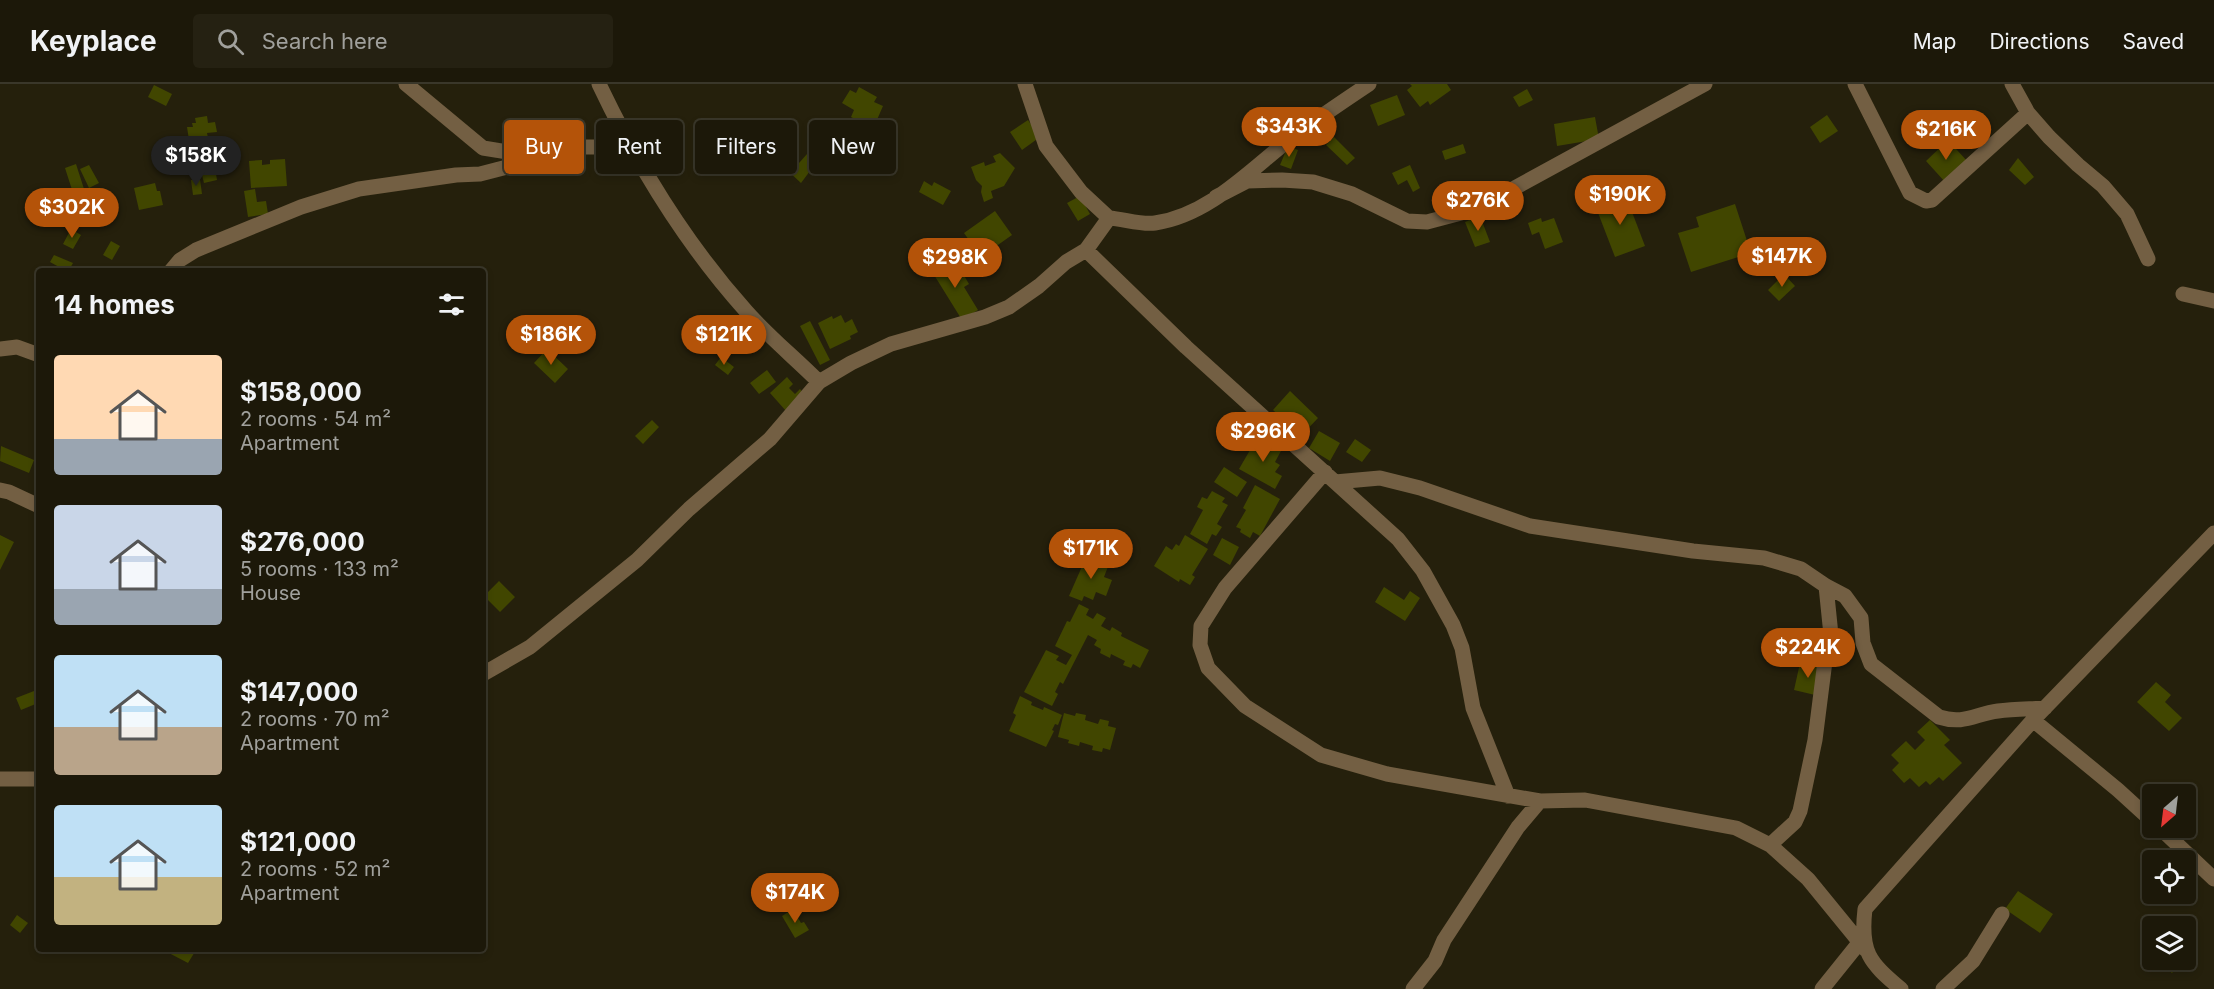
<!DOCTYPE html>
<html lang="en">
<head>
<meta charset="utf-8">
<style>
  body { margin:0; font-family:Inter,sans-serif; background:#252112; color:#f1f3f6; height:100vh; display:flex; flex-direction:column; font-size:22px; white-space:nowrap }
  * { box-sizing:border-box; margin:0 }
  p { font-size:20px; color:#a0a09c }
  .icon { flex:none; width:33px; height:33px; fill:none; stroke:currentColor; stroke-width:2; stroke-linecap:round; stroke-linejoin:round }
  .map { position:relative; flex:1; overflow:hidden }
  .drawer { position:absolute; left:36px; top:184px; width:450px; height:684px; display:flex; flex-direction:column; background:#1c1809; border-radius:6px; box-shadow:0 3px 9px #0003,0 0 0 2px #3a372a }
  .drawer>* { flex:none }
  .top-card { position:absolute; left:504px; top:36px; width:570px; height:54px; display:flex; gap:12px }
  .needle { width:39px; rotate:208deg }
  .tools { position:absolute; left:2142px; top:700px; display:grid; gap:12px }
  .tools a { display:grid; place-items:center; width:54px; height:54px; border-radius:6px; background:#1c1809; box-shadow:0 3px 9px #0003,0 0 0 2px #3a372a; font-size:30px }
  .price { position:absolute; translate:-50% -51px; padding:0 14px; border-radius:21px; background:#b45309; color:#fff; font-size:20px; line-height:39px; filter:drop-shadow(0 2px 3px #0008) }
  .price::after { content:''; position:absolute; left:50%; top:36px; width:18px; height:14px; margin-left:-9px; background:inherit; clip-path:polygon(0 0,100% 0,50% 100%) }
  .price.selected { background:#222; color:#fff }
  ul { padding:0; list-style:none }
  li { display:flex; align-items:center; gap:18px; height:150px; padding:0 18px }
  li span { display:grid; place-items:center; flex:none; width:168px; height:120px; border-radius:6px; color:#555 }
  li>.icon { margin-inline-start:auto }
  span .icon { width:72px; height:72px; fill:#fffc; stroke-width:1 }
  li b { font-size:26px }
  h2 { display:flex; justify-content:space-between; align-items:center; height:72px; padding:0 18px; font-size:26px }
  .tag { padding:0 21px; border-radius:6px; background:#1c1809; box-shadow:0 3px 9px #0003,0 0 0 2px #3a372a; font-size:21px; line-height:54px }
  .tag.selected { background:#b45309; color:#fff }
  header { display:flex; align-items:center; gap:36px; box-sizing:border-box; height:84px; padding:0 30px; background:#1c1809; border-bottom:2px solid #3a372a }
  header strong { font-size:28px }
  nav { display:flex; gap:33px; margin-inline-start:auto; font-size:21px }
  .search { width:420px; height:54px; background:#252112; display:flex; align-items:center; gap:15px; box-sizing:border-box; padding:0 21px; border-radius:6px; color:#a0a09c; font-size:22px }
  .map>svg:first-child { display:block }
</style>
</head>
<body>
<header>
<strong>Keyplace</strong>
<div class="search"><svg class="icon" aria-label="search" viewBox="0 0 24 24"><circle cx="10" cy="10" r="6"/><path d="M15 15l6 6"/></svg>Search here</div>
<nav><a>Map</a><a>Directions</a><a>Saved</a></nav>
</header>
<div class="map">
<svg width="2214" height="905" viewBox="0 0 2214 905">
  <rect width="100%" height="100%" fill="#25200c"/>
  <!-- building -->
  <path fill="#414600" d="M 1410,0 L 1447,0 L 1451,6 L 1430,21 L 1428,17 L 1420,23 L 1407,6 L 1412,2 Z
    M 154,1 L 172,10 L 166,22 L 148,13 Z
    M 859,3 L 877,13 L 874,18 L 883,22 L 873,45 L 851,33 L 854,26 L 842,19 L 850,6 L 856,9 Z
    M 1527,5 L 1533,16 L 1519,23 L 1513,13 Z
    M 1397,11 L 1405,31 L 1378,42 L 1370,21 Z
    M 1827,31 L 1838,47 L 1820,59 L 1810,43 Z
    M 207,32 L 208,39 L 215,38 L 217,48 L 207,49 L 208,54 L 189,56 L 187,43 L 193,43 L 192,39 L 196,39 L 195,34 Z
    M 1595,33 L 1599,55 L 1557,62 L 1554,40 Z
    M 1028,36 L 1040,53 L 1022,66 L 1010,48 Z
    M 1334,53 L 1355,74 L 1347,81 L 1326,61 Z
    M 1948,56 L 1967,77 L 1945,98 L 1926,77 Z
    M 1463,60 L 1466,69 L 1445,76 L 1442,67 Z
    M 1288,62 L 1298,66 L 1291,85 L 1280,81 Z
    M 1000,69 L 1015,84 L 1004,102 L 991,107 L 993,114 L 984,118 L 981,108 L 982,102 L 976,96 L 971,83 L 984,78 L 985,82 L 996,78 L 993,72 Z
    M 807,70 L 816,79 L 801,99 L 787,86 L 796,76 L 799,79 Z
    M 2018,74 L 2034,93 L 2025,101 L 2009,86 Z
    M 285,75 L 287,102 L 251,104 L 249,77 L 262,76 L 262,81 L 270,80 L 270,76 Z
    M 76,80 L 85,108 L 74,112 L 65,84 Z
    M 89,81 L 99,99 L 89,104 L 80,85 Z
    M 1410,81 L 1420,104 L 1413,108 L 1407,96 L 1398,101 L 1392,89 Z
    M 215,84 L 217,96 L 204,99 L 201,87 Z
    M 200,95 L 202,110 L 193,111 L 191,96 Z
    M 924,97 L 932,102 L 934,98 L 951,107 L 943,121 L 919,108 Z
    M 155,99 L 157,107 L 160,107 L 163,121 L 139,126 L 134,104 Z
    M 255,105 L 257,118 L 266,117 L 268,130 L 248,133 L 244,107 Z
    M 1621,111 L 1625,122 L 1629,120 L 1645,162 L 1615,173 L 1595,121 Z
    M 1080,112 L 1090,130 L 1078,137 L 1067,119 Z
    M 1735,120 L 1751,169 L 1691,188 L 1678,149 L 1699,143 L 1696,133 Z
    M 89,125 L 97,131 L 90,143 L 81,137 Z
    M 995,127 L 1012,151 L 981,173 L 964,149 Z
    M 1480,132 L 1490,158 L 1475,163 L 1465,138 Z
    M 1541,134 L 1542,138 L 1554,134 L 1563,158 L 1545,165 L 1539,148 L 1532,151 L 1528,139 Z
    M 71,145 L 81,151 L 73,165 L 63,160 Z
    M 111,157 L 120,162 L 112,176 L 103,171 Z
    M 54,171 L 73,179 L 68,188 L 50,178 Z
    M 948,176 L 955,186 L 959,183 L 969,200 L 964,203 L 978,226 L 962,236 L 931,186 Z
    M 1784,190 L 1795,202 L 1779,217 L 1768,206 Z
    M 841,231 L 845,239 L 852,235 L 858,248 L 850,252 L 851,255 L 830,265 L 818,239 L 832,232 L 833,235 Z
    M 810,237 L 830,276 L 820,281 L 800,242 Z
    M 547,265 L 568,285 L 555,299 L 534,279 Z
    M 721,273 L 734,283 L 728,291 L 715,281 Z
    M 767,286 L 776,298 L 759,310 L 750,299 Z
    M 787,293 L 793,300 L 789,304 L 795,310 L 800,305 L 805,311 L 786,327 L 770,309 Z
    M 1290,307 L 1318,334 L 1301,352 L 1273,326 Z
    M 652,336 L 659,343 L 643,360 L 635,352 Z
    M 1319,347 L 1340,359 L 1330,377 L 1309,364 Z
    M 1257,354 L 1281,367 L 1275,378 L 1280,381 L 1275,388 L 1282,392 L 1275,405 L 1239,385 Z
    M 1355,355 L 1371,366 L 1362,378 L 1346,368 Z
    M 1,362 L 34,376 L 29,389 L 0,377 Z
    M 1224,383 L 1247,398 L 1237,413 L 1214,398 Z
    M 1255,401 L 1280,415 L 1260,452 L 1253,448 L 1250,454 L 1240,448 L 1241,445 L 1236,443 L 1246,426 L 1243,424 Z
    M 1212,407 L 1225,414 L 1222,418 L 1228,421 L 1217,440 L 1222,443 L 1216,452 L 1212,450 L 1207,460 L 1190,450 L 1203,426 L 1197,423 L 1202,413 L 1207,415 Z
    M 0,451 L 14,458 L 0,486 Z
    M 1185,451 L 1208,465 L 1192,491 L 1195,493 L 1190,501 L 1180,495 L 1179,498 L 1154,482 L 1166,462 L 1172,466 L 1176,460 L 1179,462 Z
    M 1222,454 L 1239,463 L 1230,481 L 1213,471 Z
    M 1087,471 L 1109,480 L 1104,493 L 1112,496 L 1106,512 L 1096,508 L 1093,516 L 1084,512 L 1082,517 L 1069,512 Z
    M 499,497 L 515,513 L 500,528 L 484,512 Z
    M 1384,503 L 1404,516 L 1410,507 L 1420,514 L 1405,537 L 1375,518 Z
    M 1079,520 L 1089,525 L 1086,531 L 1093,535 L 1097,529 L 1106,534 L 1101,542 L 1110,547 L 1112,543 L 1122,549 L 1121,552 L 1149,566 L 1140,584 L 1133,580 L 1131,584 L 1123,581 L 1125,577 L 1111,570 L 1110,574 L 1100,569 L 1101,565 L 1094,561 L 1097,556 L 1088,551 L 1063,600 L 1060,598 L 1055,608 L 1058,610 L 1052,622 L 1024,608 L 1046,566 L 1059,572 L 1056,576 L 1066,581 L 1072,571 L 1055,562 L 1067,537 L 1070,538 Z
    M 1800,579 L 1821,583 L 1815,611 L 1794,606 Z
    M 2156,598 L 2171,611 L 2165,618 L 2182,634 L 2169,647 L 2137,618 Z
    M 34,607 L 38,619 L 21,626 L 16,614 Z
    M 1020,612 L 1032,618 L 1031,621 L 1043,626 L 1044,623 L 1062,631 L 1058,641 L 1055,640 L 1052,646 L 1054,647 L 1046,663 L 1009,647 L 1016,631 L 1013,629 Z
    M 1064,629 L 1075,632 L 1076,629 L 1086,631 L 1085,636 L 1098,640 L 1100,635 L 1109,637 L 1108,642 L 1116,644 L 1110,666 L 1103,664 L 1102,668 L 1092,666 L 1093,662 L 1080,658 L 1079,662 L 1068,659 L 1069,656 L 1058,653 Z
    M 1930,636 L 1950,656 L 1944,661 L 1962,679 L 1943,697 L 1939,693 L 1930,701 L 1926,697 L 1919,703 L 1910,694 L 1904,699 L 1892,686 L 1899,679 L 1891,671 L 1906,657 L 1915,666 L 1925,656 L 1917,648 Z
    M 2018,807 L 2053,830 L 2040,849 L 2005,825 Z
    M 793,825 L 801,839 L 804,838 L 809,846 L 795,854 L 782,832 Z
    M 17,831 L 28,839 L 20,849 L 10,841 Z
    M 2186,856 L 2190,860 L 2186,865 L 2196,874 L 2185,887 L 2179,881 L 2172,889 L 2157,876 L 2186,876 Z
    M 169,866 L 196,866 L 188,879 L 167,868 Z"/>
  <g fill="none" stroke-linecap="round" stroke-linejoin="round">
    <!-- minor -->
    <path stroke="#735f43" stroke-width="15" d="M 406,0 L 483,64 L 538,73
      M 599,0 C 638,82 686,160 746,227 C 768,252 795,274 819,298
      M 1025,0 L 1046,62 L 1081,108 L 1109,134
      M 1855,0 L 1910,109 L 1926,117 L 1932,116 L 2028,29
      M 2012,0 L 2028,29 L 2049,53 L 2078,81 L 2103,102 L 2127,130 L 2148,175
      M 1216,113 L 1247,97 L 1282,96 L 1313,98 L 1352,110 L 1407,137 L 1427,138 L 1461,129 L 1509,107 L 1705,0
      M 1086,166 L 1109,134 C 1124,135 1141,141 1155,139 C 1209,131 1249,87 1290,55 C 1315,36 1342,18 1369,0
      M 170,188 L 180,176 L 196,166 L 301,123 L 359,105 L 456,91 L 480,90 L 585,63 L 605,63 L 633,68
      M 2183,210 L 2214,217
      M 0,265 L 17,263 L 39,271
      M 1325,388 L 1225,504 L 1201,542 L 1200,561 L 1208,584 L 1245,622 L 1321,671 L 1387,690 L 1540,717 L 1585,716 L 1736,744 L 1770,761 L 1808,795 L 1866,866
      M 1335,398 L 1380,394 L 1420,404 L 1530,442 L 1693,467 L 1764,474 L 1801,485 L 1826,502 L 1845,512 L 1861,534 L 1863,559 L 1871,580 L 1939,633 C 1964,641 1975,630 1998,627 C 2013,625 2029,625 2045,624
      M 0,406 L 9,408 L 39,422
      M 483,590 L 530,563 L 637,476 L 689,425 L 770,355 L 819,298 L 851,279 L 891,260 L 985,233 L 1009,223 L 1039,202 L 1066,178 L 1086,166 L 1186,263 L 1398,455 L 1423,487 L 1453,541 L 1462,564 L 1473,624 L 1508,712
      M 2033,636 L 2118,706 L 2152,737
      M 0,695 L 39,695
      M 2160,744 L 2214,795
      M 1770,761 L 1795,738 L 1800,727 L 1815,656 L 1825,577 L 1831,551 L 1826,502
      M 1413,905 L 1435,877 L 1444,856 L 1518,743 L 1540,717
      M 1822,905 L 1859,859
      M 1901,905 C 1869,878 1860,868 1865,825 L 2033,636 L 2214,449
      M 1943,905 L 1973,877 L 2002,830"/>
  </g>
</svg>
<div class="tools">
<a><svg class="needle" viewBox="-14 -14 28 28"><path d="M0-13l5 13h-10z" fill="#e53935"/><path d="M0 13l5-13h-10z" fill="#a0a09c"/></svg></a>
<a><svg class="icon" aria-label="locate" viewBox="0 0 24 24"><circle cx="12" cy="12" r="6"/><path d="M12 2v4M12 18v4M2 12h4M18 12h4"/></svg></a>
<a><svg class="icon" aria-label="layers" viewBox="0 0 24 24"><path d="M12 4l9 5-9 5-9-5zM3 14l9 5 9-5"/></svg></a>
</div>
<b class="price" style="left:1289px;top:74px">$343K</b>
<b class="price" style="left:1946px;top:77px">$216K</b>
<b class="price selected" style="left:196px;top:103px">$158K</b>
<b class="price" style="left:1620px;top:142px">$190K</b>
<b class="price" style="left:1478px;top:148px">$276K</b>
<b class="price" style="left:72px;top:155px">$302K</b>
<b class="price" style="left:1782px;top:204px">$147K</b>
<b class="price" style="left:955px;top:205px">$298K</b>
<b class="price" style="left:551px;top:282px">$186K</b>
<b class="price" style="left:724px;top:282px">$121K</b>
<b class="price" style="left:1263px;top:379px">$296K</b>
<b class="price" style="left:1091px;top:496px">$171K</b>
<b class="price" style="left:1808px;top:595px">$224K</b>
<b class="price" style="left:795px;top:840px">$174K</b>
<div class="top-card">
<a class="tag selected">Buy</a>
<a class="tag">Rent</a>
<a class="tag">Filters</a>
<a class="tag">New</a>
</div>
<section class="drawer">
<h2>14 homes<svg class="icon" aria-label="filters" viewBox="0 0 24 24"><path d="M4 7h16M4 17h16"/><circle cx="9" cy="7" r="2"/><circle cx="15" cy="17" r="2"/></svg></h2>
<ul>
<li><span style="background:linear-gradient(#ffd9b3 70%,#9aa5b1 0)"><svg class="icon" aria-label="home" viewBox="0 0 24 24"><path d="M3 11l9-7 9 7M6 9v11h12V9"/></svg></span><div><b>$158,000</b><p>2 rooms · 54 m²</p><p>Apartment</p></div></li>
<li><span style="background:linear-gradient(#c9d6e8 70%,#9aa5b1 0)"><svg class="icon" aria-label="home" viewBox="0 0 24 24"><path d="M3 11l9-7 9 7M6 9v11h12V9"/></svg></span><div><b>$276,000</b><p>5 rooms · 133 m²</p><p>House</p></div></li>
<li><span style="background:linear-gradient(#bfe0f5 60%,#b9a48a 0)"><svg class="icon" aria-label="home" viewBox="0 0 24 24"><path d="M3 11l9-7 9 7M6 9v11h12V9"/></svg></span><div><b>$147,000</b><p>2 rooms · 70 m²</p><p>Apartment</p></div></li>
<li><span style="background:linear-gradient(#bfe0f5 60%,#c2b280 0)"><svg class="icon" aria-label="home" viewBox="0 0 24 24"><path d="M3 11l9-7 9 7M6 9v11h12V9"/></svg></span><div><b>$121,000</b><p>2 rooms · 52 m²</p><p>Apartment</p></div></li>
</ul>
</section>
</div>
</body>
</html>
